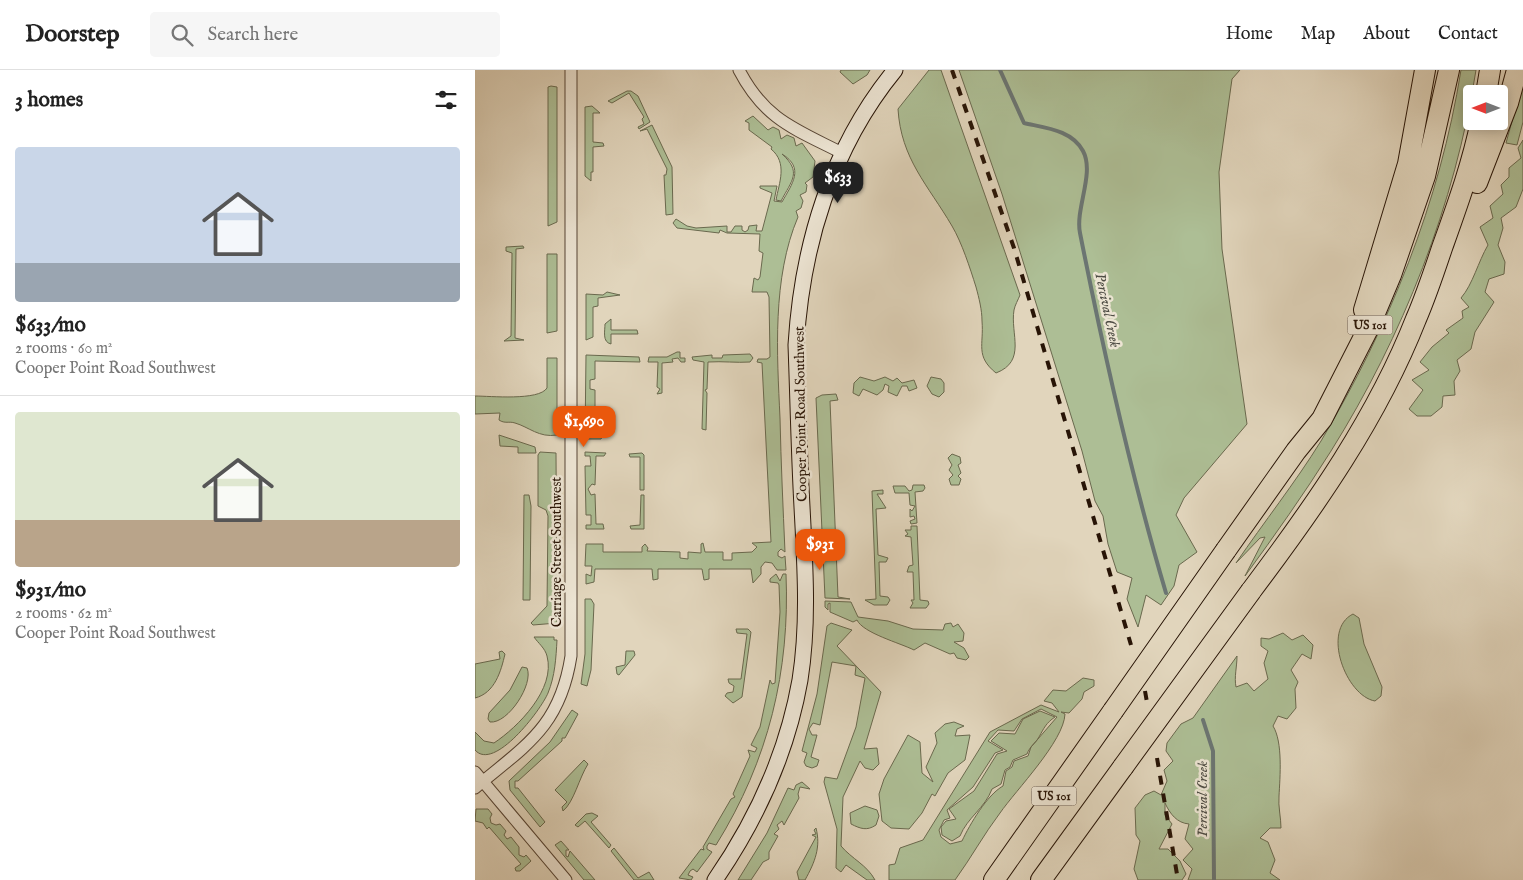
<!DOCTYPE html>
<html lang="en">
<head>
<meta charset="utf-8">
<style>
  body { margin:0; font-family:"IM FELL English",serif; background:#f6f6f6; color:#222; height:100vh; display:flex; flex-direction:column; font-size:19px; white-space:nowrap }
  * { box-sizing:border-box; margin:0 }
  p { font-size:16px; color:#767676 }
  .icon { flex:none; width:28px; height:28px; fill:none; stroke:currentColor; stroke-width:2; stroke-linecap:round; stroke-linejoin:round }
  .map { position:relative; flex:1; overflow:hidden }
  .details { display:flex; flex-direction:column; background:#fff; width:475px }
  .details>* { flex:none }
  .needle { width:32px; rotate:270deg }
  .fabs { position:absolute; left:988px; top:15px; display:grid; gap:10px }
  .fabs a { display:grid; place-items:center; width:45px; height:45px; border-radius:5px; background:#fff; box-shadow:0 2px 12px #0003; font-size:25px }
  .price { position:absolute; translate:-50% -42px; padding:0 11px; border-radius:10px; background:#ea580c; color:#fff; font-size:16px; line-height:32px; filter:drop-shadow(0 1px 2px #0008) }
  .price::after { content:''; position:absolute; left:50%; top:30px; width:15px; height:11px; margin-left:-8px; background:inherit; clip-path:polygon(0 0,100% 0,50% 100%) }
  .price.selected { background:#222; color:#fff }
  ul { padding:0; list-style:none }
  li { display:grid; align-content:center; gap:10px; height:265px; padding:0 15px }
  li+li { border-top:1px solid #e0e0e0 }
  li span { display:grid; place-items:center; height:155px; border-radius:5px; color:#555 }
  li>.icon { margin-inline-start:auto }
  span .icon { width:90px; height:90px; fill:#fffc; stroke-width:1 }
  li b { font-size:21px }
  h2 { display:flex; justify-content:space-between; align-items:center; height:60px; padding:0 15px; font-size:21px }
  header { display:flex; align-items:center; gap:30px; box-sizing:border-box; height:70px; padding:0 25px; background:#fff; border-bottom:1px solid #e0e0e0 }
  header strong { font-size:24px }
  nav { display:flex; gap:28px; margin-inline-start:auto; font-size:18px }
  .search { width:350px; height:45px; background:#f6f6f6; display:flex; align-items:center; gap:12px; box-sizing:border-box; padding:0 18px; border-radius:5px; color:#767676; font-size:19px }
  main { display:flex; flex:1; min-height:0 }
  .map>svg:first-child { display:block }
</style>
</head>
<body>
<header>
<strong>Doorstep</strong>
<div class="search"><svg class="icon" aria-label="search" viewBox="0 0 24 24"><circle cx="10" cy="10" r="6"/><path d="M15 15l6 6"/></svg>Search here</div>
<nav><a>Home</a><a>Map</a><a>About</a><a>Contact</a></nav>
</header>
<main>
<section class="details">
<h2>3 homes<svg class="icon" aria-label="filters" viewBox="0 0 24 24"><path d="M4 7h16M4 17h16"/><circle cx="9" cy="7" r="2"/><circle cx="15" cy="17" r="2"/></svg></h2>
<ul>
<li><span style="background:linear-gradient(#c9d6e8 75%,#9aa5b1 0)"><svg class="icon" aria-label="home" viewBox="0 0 24 24"><path d="M3 11l9-7 9 7M6 9v11h12V9"/></svg></span><div><b>$633/mo</b><p>2 rooms · 60 m²</p><p>Cooper Point Road Southwest</p></div></li>
<li><span style="background:linear-gradient(#dfe7d0 70%,#b9a48a 0)"><svg class="icon" aria-label="home" viewBox="0 0 24 24"><path d="M3 11l9-7 9 7M6 9v11h12V9"/></svg></span><div><b>$931/mo</b><p>2 rooms · 62 m²</p><p>Cooper Point Road Southwest</p></div></li>
</ul>
</section>
<div class="map">
<svg width="1048" height="810" viewBox="0 0 1048 810">
  <rect width="100%" height="100%" fill="#e1d5bc"/>
  <filter id="stains"><feTurbulence type="fractalNoise" baseFrequency=".004" numOctaves="4"/><feColorMatrix values="0 0 0 0 .2 0 0 0 0 .09 0 0 0 0 .02 0 0 0 .5 -.17"/></filter>
  <radialGradient id="worn" r=".72"><stop offset=".6" stop-color="#630" stop-opacity="0"/><stop offset="1" stop-color="#630" stop-opacity=".3"/></radialGradient>
  <!-- green -->
  <path fill="#adbe95" stroke="#6a694e" fill-rule="evenodd" d="M 366,0 L 395,0 L 392,5 L 378,14 L 365,2 Z
    M 454,0 L 466,0 L 545,225 C 543,230 540,235 539,240 C 535,264 552,291 521,303 C 500,286 509,275 507,251 C 507,240 504,228 501,217 C 495,198 487,173 477,156 C 453,115 426,89 423,39 Z
    M 484,0 L 765,0 L 757,9 L 744,102 L 747,179 L 772,354 L 709,428 L 701,445 L 722,482 L 704,495 L 699,516 L 686,535 L 671,525 L 663,557 L 652,529 L 657,508 L 642,502 L 633,474 L 628,446 L 620,431 L 607,381 L 527,124 Z
    M 986,0 L 1001,0 C 980,134 928,266 856,381 C 829,424 800,465 770,506 L 790,467 L 785,468 L 761,493 C 789,452 820,413 846,371 C 914,257 965,132 986,0 Z
    M 1048,11 L 1048,52 L 1042,75 L 1031,73 Z
    M 76,16 L 82,17 L 82,152 L 73,156 L 73,17 Z
    M 152,21 L 156,21 L 163,26 L 175,52 L 164,59 L 163,57 L 169,54 L 167,49 L 169,47 L 154,23 L 137,33 L 133,31 Z
    M 117,36 L 125,43 L 118,43 L 118,72 L 128,73 L 129,76 L 118,77 L 118,102 L 116,102 L 116,111 L 110,106 L 110,37 Z
    M 278,46 L 293,60 L 298,57 L 304,60 L 306,69 L 312,65 L 319,68 L 321,76 L 327,73 L 340,91 L 338,107 L 330,113 L 332,115 L 331,122 L 325,125 L 328,131 L 326,138 L 321,141 L 323,147 C 297,208 302,284 305,348 C 306,393 308,437 310,482 L 306,479 L 303,482 L 303,486 L 307,488 L 310,486 L 311,500 L 302,500 L 297,493 L 290,492 L 286,497 L 286,504 L 278,513 L 276,499 L 234,499 L 234,509 L 229,510 L 227,499 L 183,499 L 183,509 L 178,510 L 177,499 L 120,499 L 119,512 L 111,514 L 111,504 L 116,506 L 117,496 L 110,496 L 111,474 L 128,474 L 128,482 L 167,482 L 167,477 L 170,474 L 173,478 L 172,481 L 205,482 L 205,488 L 213,489 L 213,482 L 226,483 L 226,474 L 228,473 L 230,482 L 248,482 L 248,490 L 257,490 L 257,483 L 277,482 L 282,477 L 277,473 L 296,472 L 287,293 L 282,292 L 283,289 L 292,289 L 295,287 L 294,227 L 292,222 L 277,222 L 279,208 L 283,210 L 285,207 L 288,183 L 284,181 L 285,164 L 252,163 L 245,160 L 244,163 L 202,158 L 198,153 L 201,149 L 212,156 L 221,158 L 252,156 L 252,162 L 256,162 L 260,156 L 267,156 L 267,160 L 270,162 L 273,160 L 274,156 L 282,155 L 281,161 L 287,161 L 297,123 L 285,118 L 285,116 L 302,116 L 299,131 L 307,132 C 317,114 330,98 307,84 C 327,102 317,110 306,131 L 301,130 C 304,113 313,93 296,79 L 297,77 L 274,60 L 274,53 L 270,51 Z
    M 177,55 L 197,97 L 198,144 L 191,145 L 189,105 L 191,105 L 192,99 L 172,59 L 165,61 Z
    M 1048,70 L 1048,119 L 1041,137 L 1026,148 L 1028,158 L 1023,175 L 1030,192 L 1029,204 L 1014,209 L 1010,222 L 1019,232 L 1000,262 L 996,279 L 982,290 L 985,301 L 979,311 L 980,325 L 968,326 L 967,337 L 956,346 L 942,346 L 934,339 L 948,320 L 937,310 L 954,300 L 945,292 L 957,277 L 974,263 L 971,260 L 988,248 L 987,241 L 994,237 L 986,228 C 998,214 1003,192 1013,175 L 1005,157 L 1018,148 L 1015,136 L 1028,124 L 1026,115 L 1034,107 L 1034,98 L 1046,88 L 1043,78 Z
    M 48,176 L 49,178 L 41,179 L 40,268 L 49,270 L 29,271 L 36,266 L 37,183 L 31,181 L 31,177 Z
    M 72,184 L 82,184 L 82,261 L 72,263 Z
    M 132,222 L 145,225 L 123,228 L 123,236 L 118,237 L 118,267 L 111,270 L 111,224 L 128,225 Z
    M 136,249 L 136,260 L 162,260 L 163,264 L 136,264 L 136,274 C 127,272 130,261 130,254 Z
    M 202,282 L 205,282 L 205,288 L 210,288 L 210,292 L 206,292 L 203,288 L 197,289 L 198,292 L 187,293 L 187,323 L 182,324 L 185,319 L 182,317 L 183,292 L 173,292 L 174,287 L 192,287 Z
    M 275,284 L 278,288 L 275,292 C 261,293 248,291 233,292 L 232,319 L 230,320 L 232,323 L 231,360 L 227,359 L 229,292 L 218,290 L 217,287 L 237,285 L 237,288 L 247,288 L 248,285 Z
    M 111,285 L 164,287 L 165,292 L 120,291 L 120,309 L 115,310 L 115,319 L 120,320 L 120,346 L 117,346 L 113,350 L 115,355 L 120,353 L 128,357 L 128,365 L 126,369 L 110,369 Z
    M 72,288 L 82,288 L 82,365 C 64,368 54,357 40,353 C 34,351 30,354 24,350 L 25,343 L 0,344 L 0,326 C 15,326 64,331 72,318 Z
    M 385,307 L 399,311 L 410,307 L 418,311 L 422,308 L 427,313 L 439,310 L 442,318 L 434,321 L 432,316 L 427,316 L 422,326 L 413,322 L 414,316 L 410,314 L 408,320 L 402,325 L 388,319 L 384,326 L 378,323 L 379,313 Z
    M 456,307 L 466,309 L 469,313 L 469,322 L 464,327 L 457,324 L 452,316 Z
    M 361,324 L 363,330 L 355,331 L 363,527 L 375,529 L 350,528 L 341,328 L 347,325 Z
    M 24,365 L 60,377 L 61,383 L 43,383 L 43,377 L 25,376 Z
    M 65,382 L 81,383 L 82,553 L 58,555 L 56,553 L 72,536 L 73,446 L 71,440 L 63,436 L 63,385 Z
    M 110,382 L 131,383 L 129,386 L 121,386 L 120,415 L 117,414 L 113,419 L 116,425 L 120,424 L 121,454 L 128,454 L 129,459 L 111,459 L 111,455 L 116,455 L 116,445 L 111,445 L 110,396 L 116,396 L 115,386 L 110,386 Z
    M 167,383 L 169,385 L 169,420 L 165,420 L 165,387 L 155,387 L 154,384 Z
    M 477,384 L 485,387 L 486,393 L 483,395 L 486,403 L 483,406 L 486,409 L 484,415 L 476,415 L 474,409 L 478,405 L 474,400 L 477,395 L 473,388 Z
    M 438,415 L 449,415 L 450,418 L 448,421 L 440,422 L 442,453 L 436,454 L 435,451 L 440,449 L 439,446 L 435,447 L 435,439 L 437,441 L 440,436 L 435,435 L 434,423 L 420,423 L 418,416 L 430,416 L 434,421 L 437,420 Z
    M 408,420 L 408,424 L 402,424 L 411,438 L 401,439 L 403,485 L 413,488 L 411,492 L 404,492 L 405,526 L 413,527 L 415,530 L 412,535 L 399,535 L 390,530 L 401,529 L 397,421 Z
    M 49,425 L 54,425 L 56,436 L 55,530 L 48,530 Z
    M 166,425 L 169,425 L 169,459 L 156,459 L 155,456 L 165,455 Z
    M 436,456 L 442,456 L 445,530 L 453,531 L 454,534 L 451,538 L 435,538 L 438,533 L 436,530 L 439,530 L 438,502 L 432,502 L 434,496 L 438,495 L 436,467 L 430,466 L 433,464 L 430,460 L 436,460 Z
    M 301,504 L 305,511 L 308,504 L 311,504 C 315,600 294,690 241,775 L 234,773 L 232,776 L 232,779 L 237,782 L 222,802 L 218,799 L 215,801 L 213,805 L 218,807 L 216,810 L 204,808 L 226,779 L 229,780 L 228,777 L 256,729 L 260,727 L 258,724 L 275,686 L 273,680 L 280,682 L 282,678 L 276,675 L 285,657 L 295,610 L 297,614 L 300,613 L 305,542 L 304,515 L 303,513 L 295,512 L 295,509 Z
    M 110,529 L 116,529 L 119,534 L 116,600 L 112,616 L 106,614 L 110,584 Z
    M 350,531 L 376,532 L 383,547 L 413,551 L 438,559 L 468,560 L 470,554 L 476,553 L 478,557 L 483,554 L 489,563 L 488,571 L 479,572 L 489,578 L 494,587 L 491,590 L 482,588 L 479,583 L 475,584 L 450,573 L 439,580 C 425,573 388,563 382,550 L 378,552 L 355,542 L 355,533 L 353,534 L 353,540 L 350,537 Z
    M 878,544 L 884,548 L 889,574 L 907,617 L 906,626 L 900,631 C 871,626 846,560 878,544 Z
    M 356,553 L 377,560 L 362,576 L 406,622 L 389,679 L 402,678 L 404,694 L 398,700 L 390,698 L 385,691 L 368,727 L 366,776 C 377,789 392,795 400,810 L 392,810 L 371,795 L 366,802 L 361,798 L 362,759 L 349,712 L 350,707 L 362,709 L 381,657 L 390,608 L 380,605 L 381,596 L 357,592 L 345,655 L 338,653 L 334,659 L 337,665 L 342,665 L 336,687 L 344,690 L 342,696 L 337,698 L 331,696 L 329,692 L 332,683 L 327,681 L 342,624 L 352,556 Z
    M 261,559 L 273,559 L 276,562 L 267,627 L 258,633 L 250,626 L 252,623 L 258,622 L 259,616 L 254,613 L 253,609 L 266,609 L 272,564 L 262,563 Z
    M 808,563 L 817,570 L 828,565 L 838,575 L 836,589 L 827,584 L 816,600 L 823,612 L 820,619 L 821,638 L 812,649 L 803,646 L 798,656 C 808,672 805,707 804,726 C 803,736 806,748 806,758 L 795,758 L 785,768 L 793,772 L 800,790 L 795,803 L 805,810 L 713,810 L 717,799 L 708,790 L 718,779 L 710,769 L 714,754 C 702,753 695,744 690,733 L 690,745 L 697,754 L 684,779 L 693,779 L 705,791 L 711,804 L 707,810 L 663,810 L 659,799 L 665,771 L 661,765 L 660,738 L 670,725 L 679,721 L 686,725 L 692,711 L 689,700 L 698,691 L 691,681 L 692,673 L 706,654 L 718,648 L 762,586 C 762,597 759,607 761,617 L 772,613 L 779,621 L 793,609 L 789,593 L 793,581 L 786,576 L 786,568 L 794,569 Z
    M 59,567 L 79,567 L 79,570 L 82,570 C 81,588 80,606 73,623 C 66,640 19,702 0,680 L 0,662 L 9,671 L 19,673 C 43,657 81,619 72,586 C 70,578 63,573 59,567 Z
    M 151,581 L 159,581 L 160,585 L 144,605 L 142,604 L 141,597 L 150,595 Z
    M 24,582 L 27,581 L 30,584 C 26,601 20,623 0,628 L 0,594 L 25,589 Z
    M 47,597 L 52,598 C 59,614 33,654 15,652 L 13,649 L 14,643 L 35,620 Z
    M 608,608 L 619,610 L 619,616 L 609,622 L 607,629 L 594,643 L 586,642 L 590,644 C 589,671 541,720 525,743 C 509,764 496,788 480,810 L 414,810 L 414,795 L 420,794 L 425,778 L 448,770 L 515,662 L 566,635 L 584,642 L 577,633 L 569,631 L 578,620 L 591,621 ZM 566,639 L 582,647 L 556,677 L 553,686 L 539,691 L 537,697 L 531,701 L 528,716 C 512,725 495,754 487,771 L 475,774 L 466,767 L 464,760 L 469,750 L 475,748 L 472,740 L 498,717 L 520,683 L 528,680 L 513,671 L 523,660 L 539,661 L 547,649 Z
    M 97,640 L 103,644 L 90,668 L 87,668 L 87,671 L 43,711 L 40,711 L 40,718 L 43,718 L 70,752 L 65,757 L 35,720 L 34,711 L 75,672 Z
    M 565,641 L 580,647 C 571,653 569,658 564,667 C 560,674 555,676 552,684 L 538,690 L 535,697 L 530,700 L 526,714 L 517,719 C 510,738 492,748 485,766 L 477,771 L 467,765 L 466,757 L 471,751 L 481,749 L 474,739 L 499,721 L 522,684 L 532,681 L 516,671 L 524,663 L 540,664 L 548,649 Z
    M 479,652 L 489,656 L 482,659 L 480,666 L 495,665 L 490,690 L 473,703 L 460,726 L 457,724 L 447,743 L 434,759 L 416,758 L 407,751 L 404,724 L 409,709 L 433,665 L 445,672 L 447,703 L 458,712 L 451,697 L 462,673 L 460,663 L 470,654 Z
    M 109,690 L 113,694 C 104,708 99,732 88,741 L 87,737 L 92,732 L 80,720 Z
    M 327,712 L 335,719 L 325,717 L 323,724 L 324,728 L 309,755 L 307,751 L 302,755 L 304,759 L 299,764 L 303,766 L 294,782 L 294,789 L 288,792 L 276,810 L 263,810 L 292,763 L 313,718 L 319,720 L 321,715 Z
    M 390,736 L 402,740 L 404,746 L 401,755 C 392,761 386,759 376,754 L 375,743 Z
    M 1,739 L 13,739 L 17,744 L 15,748 L 16,753 L 21,755 L 25,754 L 31,761 L 29,765 L 32,769 L 36,767 L 44,777 L 44,785 L 49,787 L 51,785 L 56,791 L 45,801 L 41,801 L 40,798 L 46,794 L 14,757 L 12,759 L 8,753 L 0,751 Z
    M 117,743 L 123,746 L 116,752 L 136,775 L 134,778 L 110,751 L 103,757 L 100,755 L 111,744 Z
    M 341,758 C 346,777 340,792 330,810 L 324,810 L 322,802 L 341,767 L 337,765 L 341,764 L 339,760 Z
    M 86,771 L 94,780 L 91,780 L 91,786 L 93,787 L 95,781 L 120,810 L 109,810 L 80,775 Z
    M 139,778 L 163,808 L 174,802 L 179,810 L 159,810 L 136,781 Z"/>
  <g fill="none" stroke-linecap="round" stroke-linejoin="round">
    <!-- stream -->
    <path stroke="#6b7572" stroke-width="4" d="M 525,0 L 549,53 C 571,58 597,60 608,81 C 620,103 600,139 605,163 C 629,284 656,405 691,523
      M 728,650 L 738,681 L 739,810"/>
    <!-- minor casing -->
    <g stroke="#564434" stroke-width="13">
      <path id="minor" d="M 264,0 C 290,50 320,59 367,83
        M 0,702 L 91,810
        M 0,718 C 51,675 85,657 96,586 L 96,0"/>
    </g>
    <!-- secondary casing -->
    <g stroke="#281406" stroke-width="17">
      <path id="secondary" d="M 240,810 C 282,749 312,684 325,610 C 334,553 330,495 327,437 C 324,383 323,329 321,275 C 327,176 356,78 420,0"/>
    </g>
    <!-- motorway casing -->
    <g stroke="#281406" stroke-width="22">
      <path id="motorway" d="M 1011,24 L 1015,0
        M 1002,113 L 1033,33 L 1042,0
        M 889,240 L 933,94 L 950,0
        M 751,480 L 821,381 L 847,349 L 895,255 L 916,205 L 950,106 L 974,0
        M 776,521 C 840,436 902,348 941,249 C 951,226 959,202 967,178 C 982,136 997,95 1006,51
        M 519,810 L 638,641
        M 566,810 L 648,697"/>
    </g>
    <!-- minor -->
    <use href="#minor" stroke="#ece4d3" stroke-width="11"/>
    <!-- secondary -->
    <use href="#secondary" stroke="#ece4d3" stroke-width="15"/>
    <!-- motorway -->
    <use href="#motorway" stroke="#e1d5bc" stroke-width="20"/>
    <!-- rail -->
    <path stroke="#281406" stroke-width="4" stroke-dasharray="9 9" stroke-linecap="butt" d="M 477,0 L 539,178 L 656,575
      M 670,621 L 673,638
      M 682,688 L 703,810"/>
    <!-- motorway-bridge casing -->
    <g stroke="#281406" stroke-width="22" stroke-linecap="butt">
      <path id="motorway-bridge" d="M 638,641 L 751,480
        M 648,697 L 776,521"/>
    </g>
    <!-- motorway-bridge -->
    <use href="#motorway-bridge" stroke="#e1d5bc" stroke-width="20"/>
  </g>
  <g text-anchor="middle" stroke-width="5" stroke-linejoin="round" paint-order="stroke">
    <!-- shield labels -->
    <g fill="#ece4d3" stroke="#635244" stroke-width="1">
      <rect x="872.5" y="245.5" width="45" height="19" rx="4"/>
      <rect x="556.5" y="716.5" width="45" height="19" rx="4"/>
    </g>
    <g font-size="12" font-weight="bold" fill="#281406">
      <text x="895" y="259">US 101</text>
      <text x="579" y="730">US 101</text>
    </g>
    <!-- street labels -->
    <g font-size="14" fill="#281406" stroke="#ece4d3">
      <text transform="translate(325 344) rotate(-91)" y="5">Cooper Point Road Southwest</text>
      <text transform="translate(81 482) rotate(-90)" y="5">Carriage Street Southwest</text>
    </g>
    <!-- water labels -->
    <g font-size="15" font-style="italic" fill="#4f4d45" stroke="#ece4d3">
      <text transform="translate(633 240) rotate(78)" y="5">Percival Creek</text>
      <text transform="translate(727 729) rotate(-90)" y="5">Percival Creek</text>
    </g>
  </g>
  <rect width="100%" height="100%" filter="url(#stains)"/>
  <rect width="100%" height="100%" fill="url(#worn)"/>
</svg>
<div class="fabs">
<a><svg class="needle" viewBox="-14 -14 28 28"><path d="M0-13l5 13h-10z" fill="#e53935"/><path d="M0 13l5-13h-10z" fill="#767676"/></svg></a>
</div>
<b class="price selected" style="left:363px;top:134px">$633</b>
<b class="price" style="left:109px;top:378px">$1,690</b>
<b class="price" style="left:345px;top:501px">$931</b>
</div>
</main>
</body>
</html>
